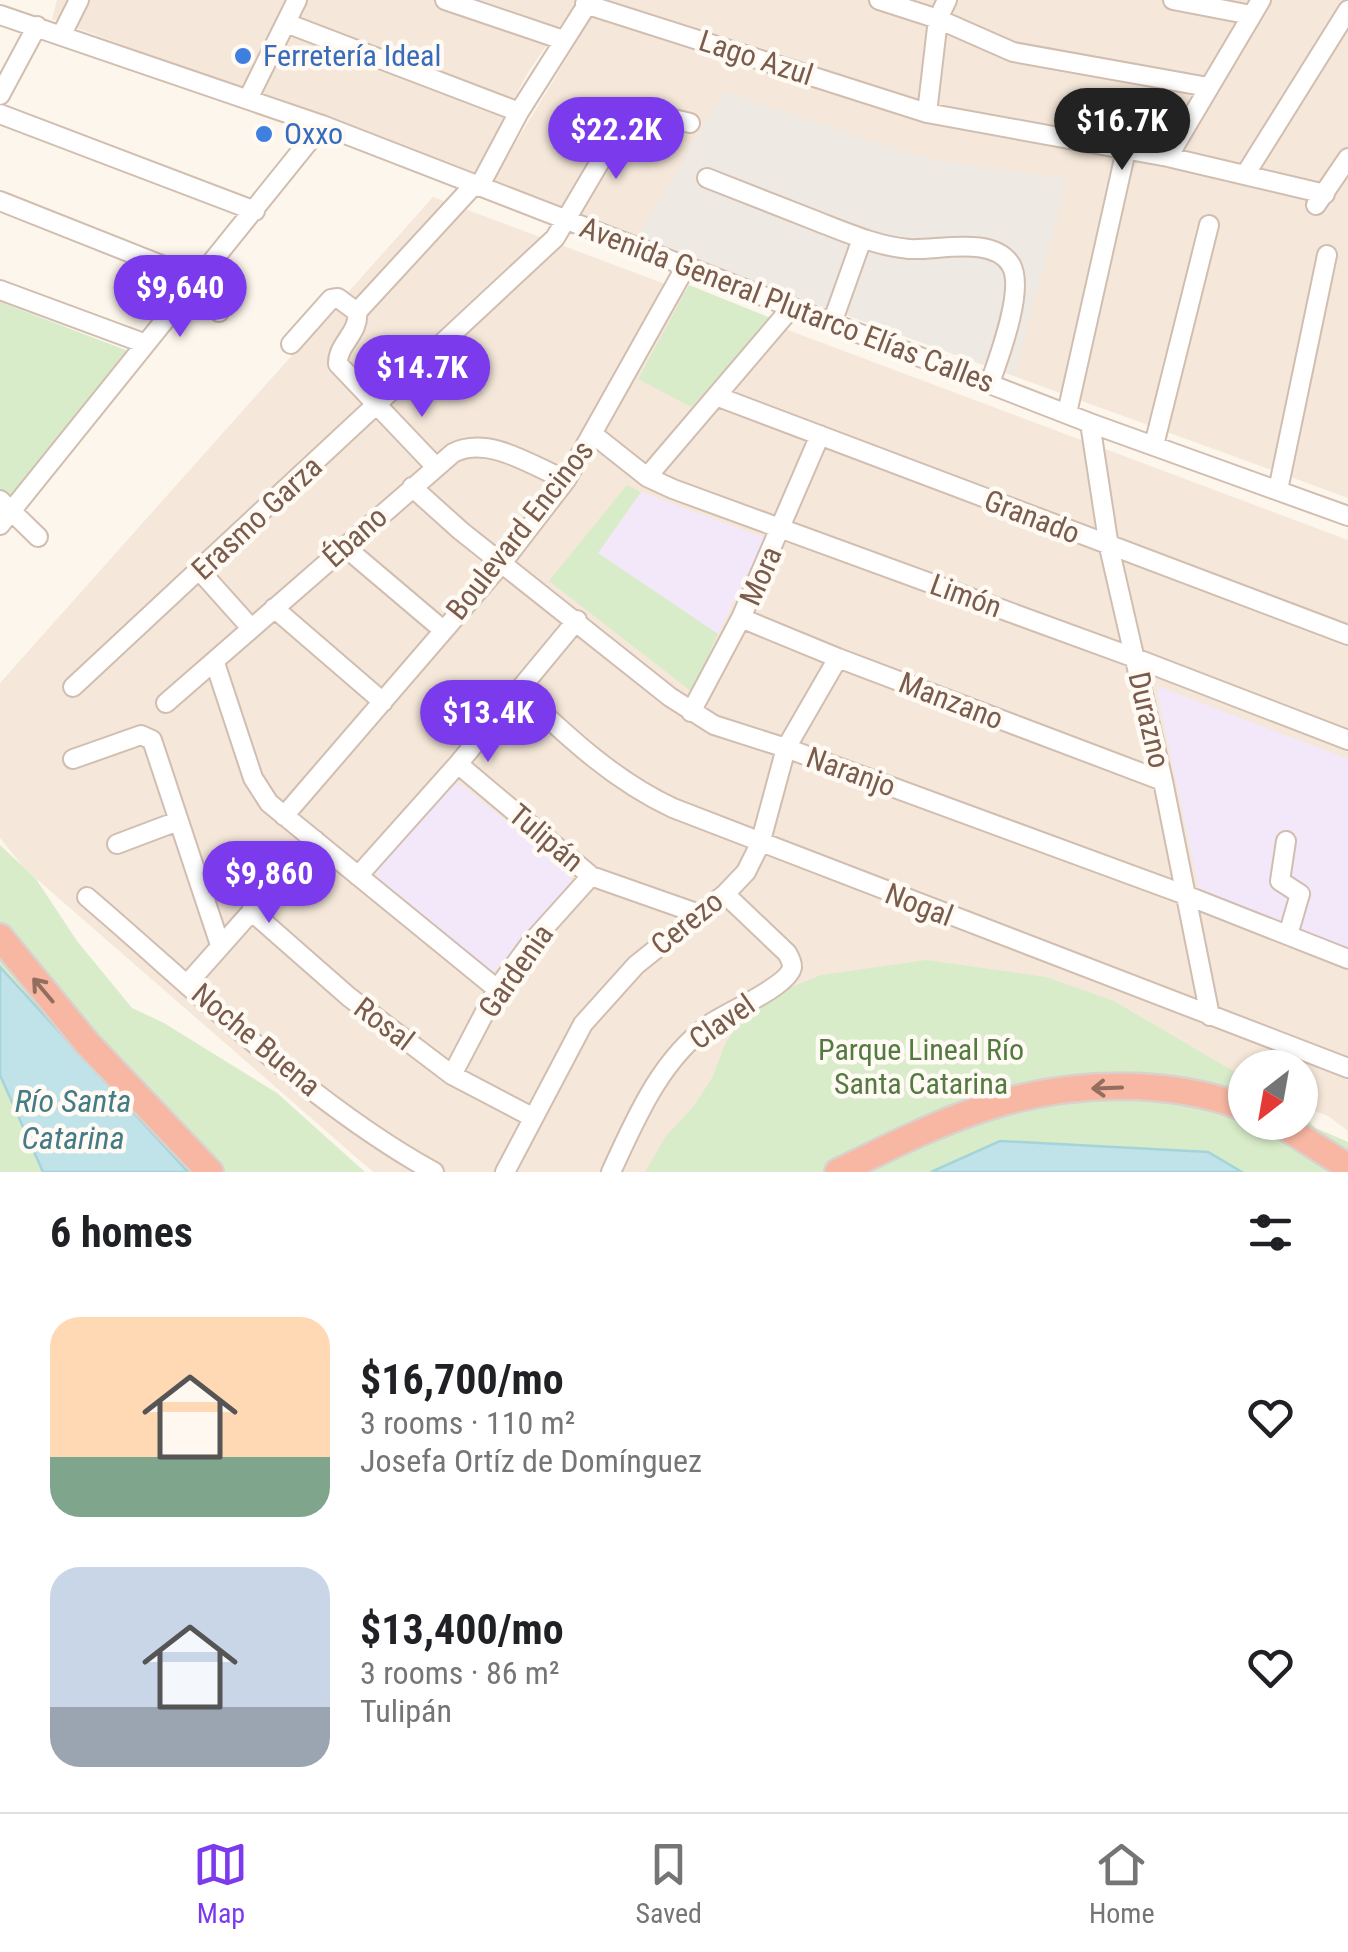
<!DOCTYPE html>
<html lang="en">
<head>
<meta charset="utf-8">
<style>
  body { margin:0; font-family:"Roboto Condensed",sans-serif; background:#f2f2f2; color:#202124; height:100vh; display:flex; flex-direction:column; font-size:38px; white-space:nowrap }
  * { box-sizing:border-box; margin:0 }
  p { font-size:32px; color:#757577 }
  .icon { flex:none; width:55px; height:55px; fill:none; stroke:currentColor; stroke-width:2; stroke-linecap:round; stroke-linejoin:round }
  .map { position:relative; height:1172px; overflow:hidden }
  .panel { display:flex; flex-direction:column; background:#fff; flex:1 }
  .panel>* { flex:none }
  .needle { width:65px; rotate:211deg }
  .fabs { position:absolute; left:1228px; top:1050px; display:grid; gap:20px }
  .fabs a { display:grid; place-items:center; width:90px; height:90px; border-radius:50%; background:#fff; box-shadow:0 2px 8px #0004; font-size:50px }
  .price { position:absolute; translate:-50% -85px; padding:0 22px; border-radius:35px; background:#7c3aed; color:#fff; font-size:32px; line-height:65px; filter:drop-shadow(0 2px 5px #0008) }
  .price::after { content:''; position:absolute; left:50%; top:60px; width:30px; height:22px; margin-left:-15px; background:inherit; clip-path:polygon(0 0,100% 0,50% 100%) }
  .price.selected { background:#222; color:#fff }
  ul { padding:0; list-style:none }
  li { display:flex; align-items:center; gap:30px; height:250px; padding:0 50px }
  li span { display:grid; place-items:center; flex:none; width:280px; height:200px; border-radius:30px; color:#555 }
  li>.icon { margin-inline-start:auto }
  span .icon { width:120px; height:120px; fill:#fffc; stroke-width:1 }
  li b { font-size:42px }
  h2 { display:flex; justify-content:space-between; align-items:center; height:120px; padding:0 50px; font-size:42px }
  .tab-bar { display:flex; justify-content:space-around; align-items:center; height:140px; border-top:2px solid #e0e0e0; background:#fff; font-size:28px; color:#757577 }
  .tab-bar a { display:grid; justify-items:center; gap:5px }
  .tab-bar .selected { color:#7c3aed }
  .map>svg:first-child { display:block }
</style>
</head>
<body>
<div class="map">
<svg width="1348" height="1172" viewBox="0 0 1348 1172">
  <rect width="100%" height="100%" fill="#fdf6ec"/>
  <!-- residential -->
  <path fill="#f5e8da" d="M 57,0 L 578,0 L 529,71 L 474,174 L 52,19 Z
    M 602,0 L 1348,0 L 1348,498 L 490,185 Z
    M 433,197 L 1348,540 L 1348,1131 L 1328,1116 L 1300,1106 L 1300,1068 L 1245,1068 L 1245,1088 L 650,1172 L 373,1172 L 24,868 L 0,838 L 0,683 Z"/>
  <!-- industrial -->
  <path fill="#efe9e4" d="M 724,91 L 929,159 L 1068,179 L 1014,376 L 636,239 Z"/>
  <!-- education -->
  <path fill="#f3e8fa" d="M 641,492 L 765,538 L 718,634 L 598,553 Z
    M 1160,687 L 1348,759 L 1348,950 L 1200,893 L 1157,691 Z
    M 452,785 L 462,785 L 570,873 L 571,883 L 493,972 L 482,970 L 377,880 L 376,870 Z"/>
  <!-- green -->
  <path fill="#d8ecc9" d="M 689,285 L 773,319 L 691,407 L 638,379 Z
    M 0,302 L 131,352 L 10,503 L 0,493 Z
    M 627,485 L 641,492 L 598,553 L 718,634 L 692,692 L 549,581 Z
    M 0,845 L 36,879 L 77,941 L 132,1008 L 164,1023 L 277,1093 L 365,1172 L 0,1172 Z
    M 926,960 L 1046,977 L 1114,1001 L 1245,1078 L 1245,1122 L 1300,1122 L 1300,1113 L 1316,1128 L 1348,1142 L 1348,1172 L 645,1172 L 666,1136 L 693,1107 L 712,1078 L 725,1044 L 744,1016 L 789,988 L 821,975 Z"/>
  <!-- water -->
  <path fill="#bfe3e8" stroke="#a5d3da" stroke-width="2.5" d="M 0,967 L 188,1172 L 43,1172 L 0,1075 Z
    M 1000,1141 L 1208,1152 L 1242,1172 L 931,1172 Z"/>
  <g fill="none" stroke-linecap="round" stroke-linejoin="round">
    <!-- minor casing -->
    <g stroke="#d1beb0" stroke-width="22">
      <path id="minor" d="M 445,0 L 563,40
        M 879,0 L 938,19 L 1013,52 L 1208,87
        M 1173,0 L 1251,15
        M 585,4 L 927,113 L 1168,157 L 1325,194
        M 0,15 L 322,125 L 1090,423 L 1348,516
        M 286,23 L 519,112
        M 62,34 L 79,0
        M 0,95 L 37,26
        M 248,99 L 297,0
        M 927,113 L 938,19 L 947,0
        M 0,114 L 255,211
        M 1168,157 L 1261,0
        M 1245,175 L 1348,10
        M 707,178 C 743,192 779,206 814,220 C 845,232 876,246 909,249 C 937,251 993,235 1011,265 C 1025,289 999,357 990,383
        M 479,187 L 519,112 L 590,0
        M 0,201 L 179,272 L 198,282 L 219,312
        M 1316,205 L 1348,158
        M 0,290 L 146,344
        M 357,312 L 474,185
        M 832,323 L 862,239
        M 291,344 L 331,299 L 338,298 L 357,312 C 360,333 337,344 338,364 L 435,466
        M 716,396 L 1348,635
        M 1067,413 L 1126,150
        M 1090,423 L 1109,547 L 1163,781 L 1210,1016
        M 594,435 L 647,477 L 673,489 L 1135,658 L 1348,740
        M 1154,445 L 1209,225
        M 647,477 L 792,307
        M 412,487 L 461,531 L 670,697 L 714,725 L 786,748 L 1183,894 L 1348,959
        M 1278,490 L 1327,255
        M 0,500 L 38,537
        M 0,525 L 322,125
        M 345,547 L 443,630
        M 200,571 L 251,628
        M 274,608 L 383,702
        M 741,618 L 838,658 L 1163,781
        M 215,663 L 253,778 L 269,803 L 497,989
        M 73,687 L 555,238 L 627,116 L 645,112 L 690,123
        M 519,691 C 567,736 613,780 673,808 L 1348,1068
        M 166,703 L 453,453 C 489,435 532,466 566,480
        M 691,712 L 741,618 L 820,435
        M 73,759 L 141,735 L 152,740 L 220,945
        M 458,764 L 591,876 L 699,914
        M 284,816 L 502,563 L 566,480 L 685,268
        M 1286,841 L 1280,881 L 1300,894 L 1288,935
        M 117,844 L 178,821
        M 358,876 L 458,764 L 577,620
        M 87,897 C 196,990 309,1103 434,1172
        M 251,911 L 349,997 L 452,1075 L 532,1117
        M 188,983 L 315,840
        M 452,1075 L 497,989 L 530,944 L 591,876
        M 505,1172 L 583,1024 L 636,965 L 725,894 L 746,872 L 760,844 L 786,748 L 838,658
        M 611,1172 C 636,1118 660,1060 710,1024 C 727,1012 789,986 792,967 C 792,962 790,958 787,953 L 725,894"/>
    </g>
    <!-- highway casing -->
    <g stroke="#dad1cd" stroke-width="30">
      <path id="highway" d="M 0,937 L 87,1043 L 210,1172
        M 1277,1122 L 1348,1167
        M 838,1172 C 889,1147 940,1121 994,1105 C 1072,1081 1169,1078 1245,1108"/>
    </g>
    <!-- minor -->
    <use href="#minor" stroke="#fff" stroke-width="18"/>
    <!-- highway -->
    <use href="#highway" stroke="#f7b7a3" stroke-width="25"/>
  </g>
  <!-- one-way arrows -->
  <defs><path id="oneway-shaft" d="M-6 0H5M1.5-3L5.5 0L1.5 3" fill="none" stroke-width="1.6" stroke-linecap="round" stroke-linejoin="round" transform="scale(2.5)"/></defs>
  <g stroke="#936e5e">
    <use href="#oneway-shaft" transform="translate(43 990) rotate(-130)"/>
    <use href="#oneway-shaft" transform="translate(1107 1088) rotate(178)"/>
  </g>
  <!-- markers -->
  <g fill="#3f7fe0" stroke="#fffaf3" stroke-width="4">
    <circle cx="243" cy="56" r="10"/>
    <circle cx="264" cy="134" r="10"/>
  </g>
  <g text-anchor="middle" stroke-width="9" stroke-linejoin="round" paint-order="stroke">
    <!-- shop labels -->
    <g font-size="30" fill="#366cbe" stroke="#fffaf3" text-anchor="start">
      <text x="263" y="66">Ferretería Ideal</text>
      <text x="284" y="144">Oxxo</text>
    </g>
    <!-- street labels -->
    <g font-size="30" fill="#7a5c4d" stroke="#fffaf3">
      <text transform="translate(756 58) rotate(18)" y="10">Lago Azul</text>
      <text transform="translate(787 305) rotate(21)" y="10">Avenida General Plutarco Elías Calles</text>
      <text transform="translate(1032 517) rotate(21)" y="10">Granado</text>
      <text transform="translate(257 518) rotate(-43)" y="10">Erasmo Garza</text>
      <text transform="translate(520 530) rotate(-52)" y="10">Boulevard Encinos</text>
      <text transform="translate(355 537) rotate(-42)" y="10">Ébano</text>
      <text transform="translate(761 576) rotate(-66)" y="10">Mora</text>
      <text transform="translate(966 596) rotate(20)" y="10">Limón</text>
      <text transform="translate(951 701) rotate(21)" y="10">Manzano</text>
      <text transform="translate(1149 720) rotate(77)" y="10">Durazno</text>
      <text transform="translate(851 772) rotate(20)" y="10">Naranjo</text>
      <text transform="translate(546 838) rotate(40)" y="10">Tulipán</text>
      <text transform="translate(919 905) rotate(21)" y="10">Nogal</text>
      <text transform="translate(687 923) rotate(-39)" y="10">Cerezo</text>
      <text transform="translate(516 971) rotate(-55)" y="10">Gardenia</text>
      <text transform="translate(722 1022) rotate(-35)" y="10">Clavel</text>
      <text transform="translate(384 1024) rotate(37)" y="10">Rosal</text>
      <text transform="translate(256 1040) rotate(40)" y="10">Noche Buena</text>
    </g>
    <!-- park labels -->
    <g font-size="30" fill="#537a41" stroke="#fffaf3">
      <text x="921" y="1060">Parque Lineal Río<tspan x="921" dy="34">Santa Catarina</tspan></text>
    </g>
    <!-- water labels -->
    <g font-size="32" font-style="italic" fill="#437c86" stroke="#fffaf3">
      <text x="73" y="1112">Río Santa<tspan x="73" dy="37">Catarina</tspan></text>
    </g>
  </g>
</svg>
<div class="fabs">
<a><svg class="needle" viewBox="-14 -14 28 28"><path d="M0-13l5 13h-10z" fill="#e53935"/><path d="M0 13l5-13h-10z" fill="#757577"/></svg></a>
</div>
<b class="price selected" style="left:1122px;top:173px">$16.7K</b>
<b class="price" style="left:616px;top:182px">$22.2K</b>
<b class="price" style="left:180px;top:340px">$9,640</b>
<b class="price" style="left:422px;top:420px">$14.7K</b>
<b class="price" style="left:488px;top:765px">$13.4K</b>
<b class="price" style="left:269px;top:926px">$9,860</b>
</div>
<section class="panel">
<h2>6 homes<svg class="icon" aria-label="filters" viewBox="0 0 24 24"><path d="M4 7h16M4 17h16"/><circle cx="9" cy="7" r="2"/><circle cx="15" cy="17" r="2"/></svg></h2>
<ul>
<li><span style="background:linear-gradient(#ffd9b3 70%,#7fa58c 0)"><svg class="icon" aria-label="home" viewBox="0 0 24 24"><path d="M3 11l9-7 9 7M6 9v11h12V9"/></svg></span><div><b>$16,700/mo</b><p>3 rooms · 110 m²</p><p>Josefa Ortíz de Domínguez</p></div><svg class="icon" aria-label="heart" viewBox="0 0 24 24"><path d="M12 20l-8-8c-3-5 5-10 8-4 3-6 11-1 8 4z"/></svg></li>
<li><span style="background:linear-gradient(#c9d6e8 70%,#9aa5b1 0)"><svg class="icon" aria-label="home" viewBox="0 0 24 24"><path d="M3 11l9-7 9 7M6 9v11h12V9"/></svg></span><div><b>$13,400/mo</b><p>3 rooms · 86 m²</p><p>Tulipán</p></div><svg class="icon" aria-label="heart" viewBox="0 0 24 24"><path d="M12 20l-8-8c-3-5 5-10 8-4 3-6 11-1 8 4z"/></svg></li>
</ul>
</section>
<nav class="tab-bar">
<a class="selected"><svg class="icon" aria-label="map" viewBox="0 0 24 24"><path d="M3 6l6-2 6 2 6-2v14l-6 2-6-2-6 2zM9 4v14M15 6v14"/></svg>Map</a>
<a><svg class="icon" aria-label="saved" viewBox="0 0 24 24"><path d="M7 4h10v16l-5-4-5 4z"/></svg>Saved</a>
<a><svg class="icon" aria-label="home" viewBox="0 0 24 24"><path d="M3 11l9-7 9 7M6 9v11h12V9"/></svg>Home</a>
</nav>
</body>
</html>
